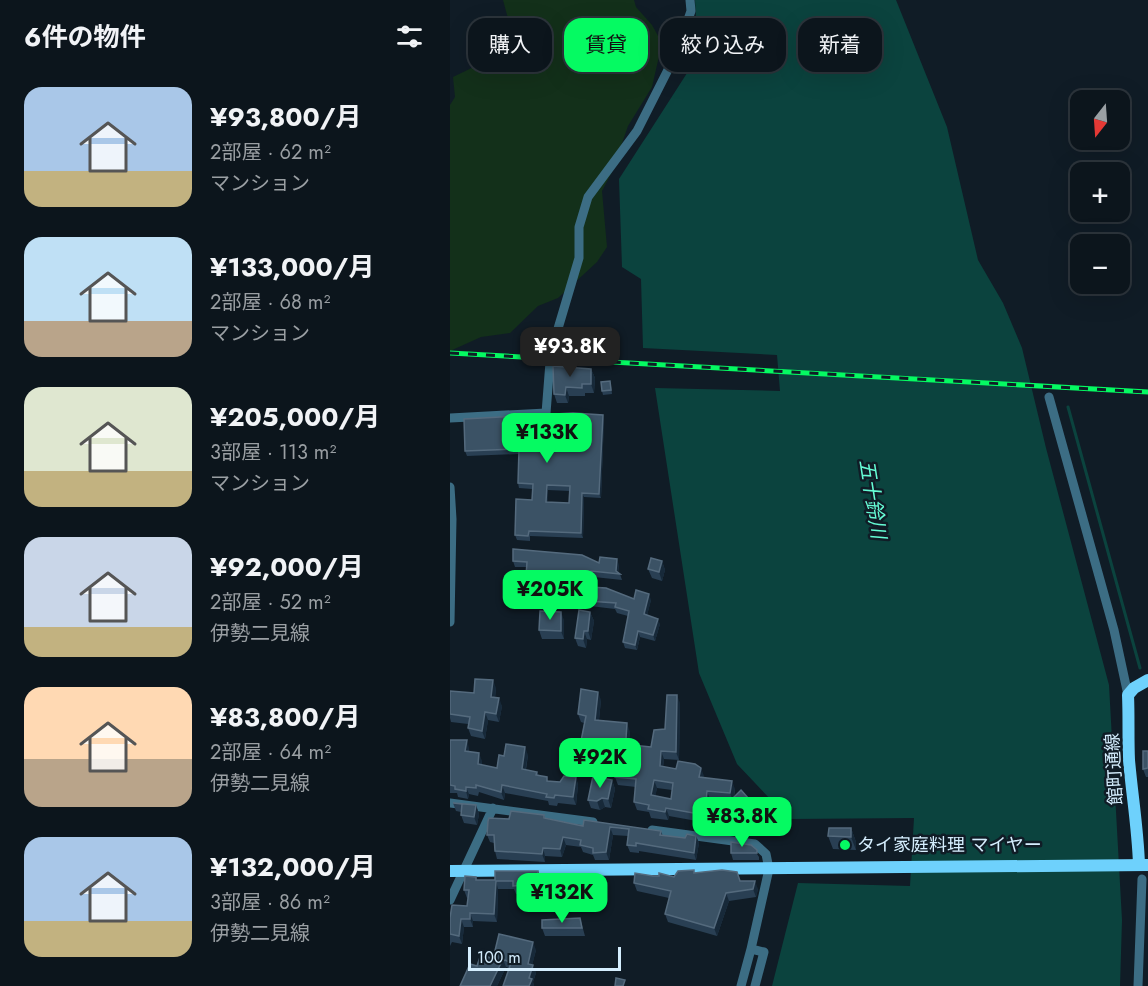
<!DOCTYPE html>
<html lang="ja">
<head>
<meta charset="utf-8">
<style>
  body { margin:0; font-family:Jost,"Noto Sans JP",sans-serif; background:#151e25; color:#f1f3f6; height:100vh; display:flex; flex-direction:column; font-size:22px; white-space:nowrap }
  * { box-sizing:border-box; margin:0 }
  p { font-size:20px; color:#9a9fa3 }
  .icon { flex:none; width:33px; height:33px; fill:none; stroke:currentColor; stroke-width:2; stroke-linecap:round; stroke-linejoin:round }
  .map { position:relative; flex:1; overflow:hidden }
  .side { display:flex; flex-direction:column; background:#0c151c; width:450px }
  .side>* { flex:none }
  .hud { position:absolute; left:18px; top:18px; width:570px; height:54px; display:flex; gap:12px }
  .needle { width:39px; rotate:197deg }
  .buttons { position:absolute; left:620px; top:90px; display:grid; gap:12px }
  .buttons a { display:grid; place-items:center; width:60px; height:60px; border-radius:12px; background:#0c151c; box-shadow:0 6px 24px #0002,0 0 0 2px #2c343b; font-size:30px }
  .scale { position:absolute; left:18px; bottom:15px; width:153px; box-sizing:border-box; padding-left:6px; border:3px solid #d5eefe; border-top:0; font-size:16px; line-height:21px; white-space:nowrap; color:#d5eefe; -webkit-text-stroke:4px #101c26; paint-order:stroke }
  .price { position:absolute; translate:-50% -51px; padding:0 14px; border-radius:12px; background:#05fa62; color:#111; font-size:20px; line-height:39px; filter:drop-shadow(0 2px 3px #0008) }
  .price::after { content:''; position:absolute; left:50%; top:36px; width:18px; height:14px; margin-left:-9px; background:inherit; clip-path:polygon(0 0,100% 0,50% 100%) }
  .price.selected { background:#222; color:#fff }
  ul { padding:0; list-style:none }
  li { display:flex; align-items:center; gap:18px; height:150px; padding:0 24px }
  li span { display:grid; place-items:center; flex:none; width:168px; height:120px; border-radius:18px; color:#555 }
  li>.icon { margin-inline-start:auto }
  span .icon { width:72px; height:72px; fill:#fffc; stroke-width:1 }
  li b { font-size:26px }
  h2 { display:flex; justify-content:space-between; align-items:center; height:72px; padding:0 24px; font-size:26px }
  .pill { padding:0 21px; border-radius:18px; background:#0c151c; box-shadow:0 6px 24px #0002,0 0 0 2px #2c343b; font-size:21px; line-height:54px }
  .pill.selected { background:#05fa62; color:#111 }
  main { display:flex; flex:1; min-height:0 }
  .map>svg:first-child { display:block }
</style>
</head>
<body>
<main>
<section class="side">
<h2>6件の物件<svg class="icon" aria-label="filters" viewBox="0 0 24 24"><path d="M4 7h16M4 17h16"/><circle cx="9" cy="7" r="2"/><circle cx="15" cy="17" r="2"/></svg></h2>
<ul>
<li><span style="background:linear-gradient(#a9c7e8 70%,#c2b280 0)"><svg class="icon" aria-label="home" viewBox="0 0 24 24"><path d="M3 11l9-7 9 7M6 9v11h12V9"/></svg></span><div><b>¥93,800/月</b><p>2部屋 · 62 m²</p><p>マンション</p></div></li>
<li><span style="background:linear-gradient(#bfe0f5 70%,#b9a48a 0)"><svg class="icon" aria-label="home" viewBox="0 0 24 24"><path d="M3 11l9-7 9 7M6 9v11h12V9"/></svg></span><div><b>¥133,000/月</b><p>2部屋 · 68 m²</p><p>マンション</p></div></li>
<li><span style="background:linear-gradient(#dfe7d0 70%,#c2b280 0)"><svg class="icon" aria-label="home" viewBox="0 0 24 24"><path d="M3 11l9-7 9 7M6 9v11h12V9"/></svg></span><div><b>¥205,000/月</b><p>3部屋 · 113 m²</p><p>マンション</p></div></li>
<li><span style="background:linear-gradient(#c9d6e8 75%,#c2b280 0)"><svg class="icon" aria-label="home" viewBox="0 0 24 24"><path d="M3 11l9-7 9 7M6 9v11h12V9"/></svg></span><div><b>¥92,000/月</b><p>2部屋 · 52 m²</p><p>伊勢二見線</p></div></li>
<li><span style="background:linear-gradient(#ffd9b3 60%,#b9a48a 0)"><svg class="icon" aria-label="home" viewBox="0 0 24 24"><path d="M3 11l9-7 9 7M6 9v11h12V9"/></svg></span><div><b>¥83,800/月</b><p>2部屋 · 64 m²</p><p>伊勢二見線</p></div></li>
<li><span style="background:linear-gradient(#a9c7e8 70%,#c2b280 0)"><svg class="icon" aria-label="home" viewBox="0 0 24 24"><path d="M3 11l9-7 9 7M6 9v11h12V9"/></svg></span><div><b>¥132,000/月</b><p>3部屋 · 86 m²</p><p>伊勢二見線</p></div></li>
</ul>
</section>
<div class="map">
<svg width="698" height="986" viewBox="0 0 698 986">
  <rect width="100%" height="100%" fill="#101c26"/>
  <!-- green -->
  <path fill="#13301a" d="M 53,0 L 184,0 L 186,7 L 202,25 L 212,43 L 202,87 L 178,126 L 162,172 L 152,191 L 157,247 L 147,262 L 108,298 L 88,306 L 60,333 L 31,337 L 0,351 L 0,105 L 5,97 L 3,77 L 36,61 L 46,39 L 60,26 Z"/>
  <!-- water -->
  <path fill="#0b433e" d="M 245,0 L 446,0 L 497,127 L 528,260 L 553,303 L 572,348 L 596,448 L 659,685 L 672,920 L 670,986 L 322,986 L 348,883 L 460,886 L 464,818 L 339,819 L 287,764 L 249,673 L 205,388 L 330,391 L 327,355 L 193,348 L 191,279 L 172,267 L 169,179 L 248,56 Z"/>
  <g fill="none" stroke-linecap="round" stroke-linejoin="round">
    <!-- stream -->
    <path stroke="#0b433e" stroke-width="3" d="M 618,407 L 690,668"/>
    <!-- minor -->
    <path stroke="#3c6d84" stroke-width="9" d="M 101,352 L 129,258 L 129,227 L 138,197 L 187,131 L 226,54 L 241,11 L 240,0
      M 599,397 L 664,630 L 678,695
      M 0,418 L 96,413 L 100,362
      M 0,487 L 2,519 L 0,622
      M 0,803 L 143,822
      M 202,830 L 305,844 L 316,854 L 319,869 L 301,949 L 314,952 L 305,986
      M 0,900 L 43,808
      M 291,986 L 301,949
      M 688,986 L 692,879"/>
    <!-- secondary -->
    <path stroke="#6ed1fc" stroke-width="12" d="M 689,865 C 688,830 682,795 679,760 C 678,738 679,717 678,695 L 684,688 L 698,680
      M 0,871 L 698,865"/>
    <!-- rail casing -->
    <g stroke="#05fa62" stroke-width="5">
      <path id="rail" d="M 0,353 L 698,392"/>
    </g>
    <!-- rail -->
    <use href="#rail" stroke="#101c26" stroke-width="3" stroke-dasharray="9" stroke-linecap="butt"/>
  </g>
  <!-- wall -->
  <path fill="#293f53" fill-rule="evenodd" d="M 141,369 L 145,378 L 144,393 L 135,393 L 135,396 L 119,396 L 118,403 L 107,403 L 104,394 Z
    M 161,385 L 162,394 L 153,395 L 152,391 Z
    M 154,419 L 151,498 L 134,497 L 133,538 L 80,536 L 80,541 L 67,540 L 65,535 L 82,500 L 82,489 L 69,488 L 68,483 L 69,454 L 17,456 L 15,451 ZM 98,490 L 120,491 L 119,503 L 98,502 Z
    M 63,561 L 149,563 L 169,565 L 168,573 L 170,574 L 172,580 L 144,577 L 143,588 L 184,599 L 201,600 L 197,615 L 210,624 L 205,641 L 190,637 L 187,650 L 175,648 L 173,642 L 178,616 L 167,613 L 165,609 L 140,606 L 138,600 L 77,595 L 75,590 L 77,567 L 65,567 Z
    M 212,561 L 215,570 L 212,581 L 202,578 L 198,569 Z
    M 140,612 L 144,621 L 141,640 L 137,639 L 136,648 L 128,646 L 125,638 Z
    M 114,620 L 114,639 L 92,639 L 89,630 Z
    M 46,688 L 45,698 L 52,706 L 49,722 L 38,720 L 35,739 L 21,736 L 18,728 L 18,724 L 1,722 L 0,718 L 0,691 L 24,693 Z
    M 151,700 L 149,720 L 180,732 L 179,739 L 184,745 L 201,747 L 215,729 L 230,703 L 229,760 L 214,759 L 213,767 L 226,769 L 251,768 L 253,778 L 285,789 L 284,798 L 309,808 L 308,812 L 315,820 L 315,829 L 282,831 L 280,826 L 278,826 L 275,818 L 280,801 L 260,799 L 258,823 L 219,816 L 218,820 L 201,818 L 199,812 L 187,810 L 184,802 L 186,787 L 168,785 L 165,777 L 165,772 L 158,771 L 155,763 L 155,758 L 133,754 L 130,746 L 134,723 L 131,722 L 128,714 ZM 207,788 L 222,790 L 221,799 L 205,796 Z
    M 0,740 L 19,748 L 19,751 L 32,761 L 32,765 L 47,768 L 54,756 L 78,755 L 76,770 L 87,772 L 89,776 L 99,781 L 110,782 L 126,777 L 128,785 L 126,805 L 108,803 L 107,806 L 99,805 L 98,801 L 55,793 L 54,800 L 29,792 L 28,796 L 19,794 L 18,799 L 8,797 L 7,793 L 0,793 Z
    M 698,751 L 698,777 L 696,777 L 693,769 Z
    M 162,780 L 165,789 L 161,808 L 155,807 L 150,810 L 141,808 L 138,800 Z
    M 3,803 L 26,805 L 29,814 L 27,825 L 14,823 L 11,815 L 11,812 L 6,811 Z
    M 94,815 L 95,818 L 133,826 L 211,831 L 213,836 L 235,838 L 246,836 L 249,843 L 246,860 L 189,851 L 189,853 L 180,852 L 177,845 L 178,836 L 163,835 L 159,860 L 145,860 L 143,855 L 133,852 L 131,847 L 116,845 L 112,857 L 95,856 L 95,862 L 47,859 L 45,851 L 44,843 L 40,842 L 37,835 Z
    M 401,828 L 406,842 L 406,850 L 383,849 L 378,836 Z
    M 301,845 L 309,857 L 309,860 L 283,860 L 281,853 Z
    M 88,871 L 91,879 L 91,892 L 66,894 L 64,889 L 48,889 L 47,922 L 23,921 L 23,927 L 14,927 L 12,944 L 2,942 L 0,946 L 0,918 L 17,906 L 18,898 L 17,898 L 14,890 L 26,877 L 27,880 L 45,880 Z
    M 245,873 L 290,881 L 308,889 L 306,897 L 279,901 L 267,936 L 218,922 L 215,914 L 219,898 L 187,891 L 184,883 L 203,876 L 224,877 Z
    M 130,918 L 135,936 L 95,936 L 92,928 Z
    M 86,950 L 82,965 L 86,973 L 83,982 L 84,986 L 53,986 L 59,968 L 56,967 L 47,986 L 10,986 L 27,966 L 43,959 Z"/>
  <!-- shaded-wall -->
  <path fill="#172939" d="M 141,369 L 145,378 L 144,393 L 141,384 Z
    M 116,387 L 119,396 L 118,403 L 115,395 Z
    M 153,415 L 154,419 L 151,498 L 149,494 Z
    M 97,485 L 98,490 L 98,507 L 96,502 Z
    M 132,493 L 134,497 L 133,538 L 131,533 Z
    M 167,559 L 169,565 L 168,574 L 166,571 Z
    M 212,561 L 215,570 L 212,581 L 209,572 Z
    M 141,571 L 144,577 L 142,593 L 140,587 Z
    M 199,594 L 201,600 L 196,620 L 194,614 Z
    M 111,612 L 114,620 L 114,639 L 111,631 Z
    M 140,612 L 144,621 L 141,640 L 138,631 Z
    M 208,619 L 210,624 L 205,641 L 203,635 Z
    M 134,631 L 137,639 L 136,648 L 133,639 Z
    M 188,631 L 190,637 L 187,650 L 185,645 Z
    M 43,680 L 46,688 L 44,705 L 41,697 Z
    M 148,692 L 151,700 L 148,728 L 145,720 Z
    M 227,695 L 230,703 L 229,760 L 226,752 Z
    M 49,698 L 52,706 L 49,722 L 46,714 Z
    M 35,712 L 38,720 L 35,739 L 32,731 Z
    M 177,723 L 180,732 L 179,747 L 176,739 Z
    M 17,740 L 19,748 L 18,758 L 15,751 Z
    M 75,747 L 78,755 L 74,777 L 72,769 Z
    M 211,751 L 214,759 L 212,774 L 210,766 Z
    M 29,753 L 32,761 L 31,772 L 28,764 Z
    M 251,768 L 254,776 L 252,785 L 249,777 Z
    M 126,777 L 128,785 L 126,805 L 123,797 Z
    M 162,780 L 165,789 L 161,808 L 158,799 Z
    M 204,780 L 207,788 L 204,803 L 201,795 Z
    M 282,781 L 285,789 L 283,801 L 280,793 Z
    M 52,785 L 55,793 L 54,800 L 51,792 Z
    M 16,787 L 19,794 L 18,799 L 16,791 Z
    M 257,791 L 260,799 L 258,823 L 255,815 Z
    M 152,798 L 155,807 L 150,810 L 147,801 Z
    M 307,801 L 309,808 L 306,819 L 304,812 Z
    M 26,805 L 29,814 L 27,825 L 24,817 Z
    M 216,808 L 219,816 L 218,820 L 215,812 Z
    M 312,812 L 315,820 L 315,829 L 312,822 Z
    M 160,827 L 163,835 L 159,860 L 156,852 Z
    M 401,828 L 406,842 L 406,850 L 401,837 Z
    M 246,836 L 249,843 L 246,860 L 244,853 Z
    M 113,837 L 116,845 L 112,857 L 110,849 Z
    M 93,848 L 95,856 L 95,862 L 92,854 Z
    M 88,871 L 91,879 L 91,892 L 88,884 Z
    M 46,881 L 48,889 L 47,922 L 44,914 Z
    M 305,881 L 308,889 L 306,897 L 303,889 Z
    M 276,893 L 279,901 L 267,936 L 264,928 Z
    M 20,913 L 23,921 L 23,927 L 20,919 Z
    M 11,919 L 14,927 L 12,944 L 9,936 Z
    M 83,942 L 86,950 L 81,970 L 83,965 L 86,973 L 83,982 L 84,986 L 79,986 L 78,964 Z
    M 53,959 L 56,967 L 47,986 L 40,986 Z"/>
  <!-- building -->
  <path fill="#3b5265" stroke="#546a7d" stroke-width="1.5" fill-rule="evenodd" d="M 103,366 L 141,369 L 141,384 L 132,384 L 132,388 L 116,387 L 115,395 L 104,394 Z
    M 160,381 L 161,390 L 152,391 L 151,382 Z
    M 123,413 L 153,415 L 149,494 L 132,493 L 131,533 L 79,531 L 78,536 L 65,535 L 66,499 L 82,500 L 83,484 L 68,483 L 69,449 L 15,451 L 14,419 ZM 97,485 L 120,486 L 119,503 L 96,502 Z
    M 63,549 L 132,555 L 149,563 L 150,557 L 167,559 L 166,571 L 170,574 L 141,571 L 140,587 L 156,588 L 184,599 L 186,590 L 199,594 L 194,614 L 208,619 L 203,635 L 188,631 L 185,645 L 173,642 L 179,611 L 165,607 L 166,603 L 138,601 L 139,595 L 75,590 L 77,562 L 63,561 Z
    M 201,558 L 212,561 L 209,572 L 198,569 Z
    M 129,610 L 140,612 L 138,631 L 134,631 L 133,639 L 125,638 Z
    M 90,611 L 111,612 L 111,631 L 89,630 Z
    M 25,679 L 43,680 L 41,697 L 49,698 L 46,714 L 35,712 L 32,731 L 18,728 L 20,717 L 0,714 L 0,691 L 24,693 Z
    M 131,689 L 148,692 L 145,720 L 177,723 L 176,739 L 183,740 L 182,745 L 201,747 L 204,730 L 215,729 L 217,695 L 227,695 L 226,752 L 211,751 L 210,766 L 226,769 L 228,761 L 245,764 L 251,768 L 249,777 L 282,781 L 280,793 L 257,791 L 255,815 L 216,808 L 215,812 L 198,809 L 199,805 L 184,802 L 186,779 L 165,777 L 166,765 L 155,763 L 155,751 L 130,746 L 136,716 L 128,714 ZM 204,780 L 223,783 L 221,799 L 201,795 Z
    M 0,740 L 17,740 L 15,751 L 29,753 L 28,764 L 47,768 L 49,755 L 54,756 L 56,744 L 75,747 L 72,769 L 87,772 L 86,775 L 97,777 L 97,781 L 110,782 L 114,776 L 126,777 L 123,797 L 105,795 L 104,798 L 96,797 L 97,794 L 52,785 L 51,792 L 26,785 L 26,788 L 16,787 L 16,791 L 5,789 L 5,786 L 0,785 Z
    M 693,751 L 698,751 L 698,768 L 693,769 Z
    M 143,776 L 162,780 L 158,799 L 152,798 L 147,801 L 138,800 Z
    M 291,790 L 299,799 L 307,801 L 304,812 L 312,812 L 312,822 L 279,823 L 279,818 L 275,818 L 275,806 Z
    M 3,803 L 26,805 L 24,817 L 11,815 L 12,804 Z
    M 61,811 L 94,815 L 94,818 L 133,826 L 134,820 L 211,831 L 210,835 L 235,838 L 237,834 L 246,836 L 244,853 L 186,843 L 186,846 L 177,845 L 179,829 L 160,827 L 156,852 L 143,853 L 143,848 L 130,845 L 131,840 L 113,837 L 110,849 L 93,848 L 92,854 L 45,851 L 44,835 L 37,835 L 38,821 L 39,818 L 59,819 Z
    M 379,828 L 401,828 L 401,837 L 378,836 Z
    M 281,842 L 301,845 L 307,850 L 307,853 L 281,853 Z
    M 244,870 L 244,873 L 272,870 L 287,872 L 290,881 L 305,881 L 303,889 L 276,893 L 264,928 L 215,914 L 221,891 L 184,883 L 185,873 L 203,876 L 209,876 L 209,873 L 224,877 L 228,871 Z
    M 45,871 L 88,871 L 88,884 L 63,886 L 63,881 L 46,881 L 44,914 L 20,913 L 20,919 L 11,919 L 9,936 L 0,934 L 0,918 L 2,905 L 17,906 L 19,890 L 14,890 L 15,876 L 26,877 L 26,880 L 45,880 Z
    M 130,918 L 132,928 L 92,928 L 92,920 Z
    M 49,934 L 83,942 L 78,964 L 83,965 L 79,978 L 82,979 L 79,986 L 53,986 L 61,963 L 53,959 L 40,986 L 10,986 L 20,964 L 27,966 L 31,954 L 43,959 Z
    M 166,978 L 175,980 L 173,986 L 165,986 Z"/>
  <!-- markers -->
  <circle fill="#05fa62" stroke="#101c26" stroke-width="2" cx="395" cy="845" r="6"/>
  <g text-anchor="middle" stroke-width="5" stroke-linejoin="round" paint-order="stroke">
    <!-- street labels -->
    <g font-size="18" fill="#d5eefe" stroke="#101c26">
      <text transform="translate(664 769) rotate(-93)" y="6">館町通線</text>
    </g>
    <!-- poi labels -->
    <g font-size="18" fill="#d5eefe" stroke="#101c26" text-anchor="start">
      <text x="407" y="851">タイ家庭料理 マイヤー</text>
    </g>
    <!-- water labels -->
    <g font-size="20" font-style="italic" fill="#65fcd5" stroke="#101c26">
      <text transform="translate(423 499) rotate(81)" y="7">五十鈴川</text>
    </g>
  </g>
</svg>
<div class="buttons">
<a><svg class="needle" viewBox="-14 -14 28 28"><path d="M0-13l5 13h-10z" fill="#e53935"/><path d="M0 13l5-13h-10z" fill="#9a9fa3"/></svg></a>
<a>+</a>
<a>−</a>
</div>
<div class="scale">100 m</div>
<b class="price selected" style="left:120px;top:378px">¥93.8K</b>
<b class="price" style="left:97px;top:464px">¥133K</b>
<b class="price" style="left:100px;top:621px">¥205K</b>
<b class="price" style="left:150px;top:789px">¥92K</b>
<b class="price" style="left:292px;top:848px">¥83.8K</b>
<b class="price" style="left:112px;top:924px">¥132K</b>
<div class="hud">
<a class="pill">購入</a>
<a class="pill selected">賃貸</a>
<a class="pill">絞り込み</a>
<a class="pill">新着</a>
</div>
</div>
</main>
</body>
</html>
